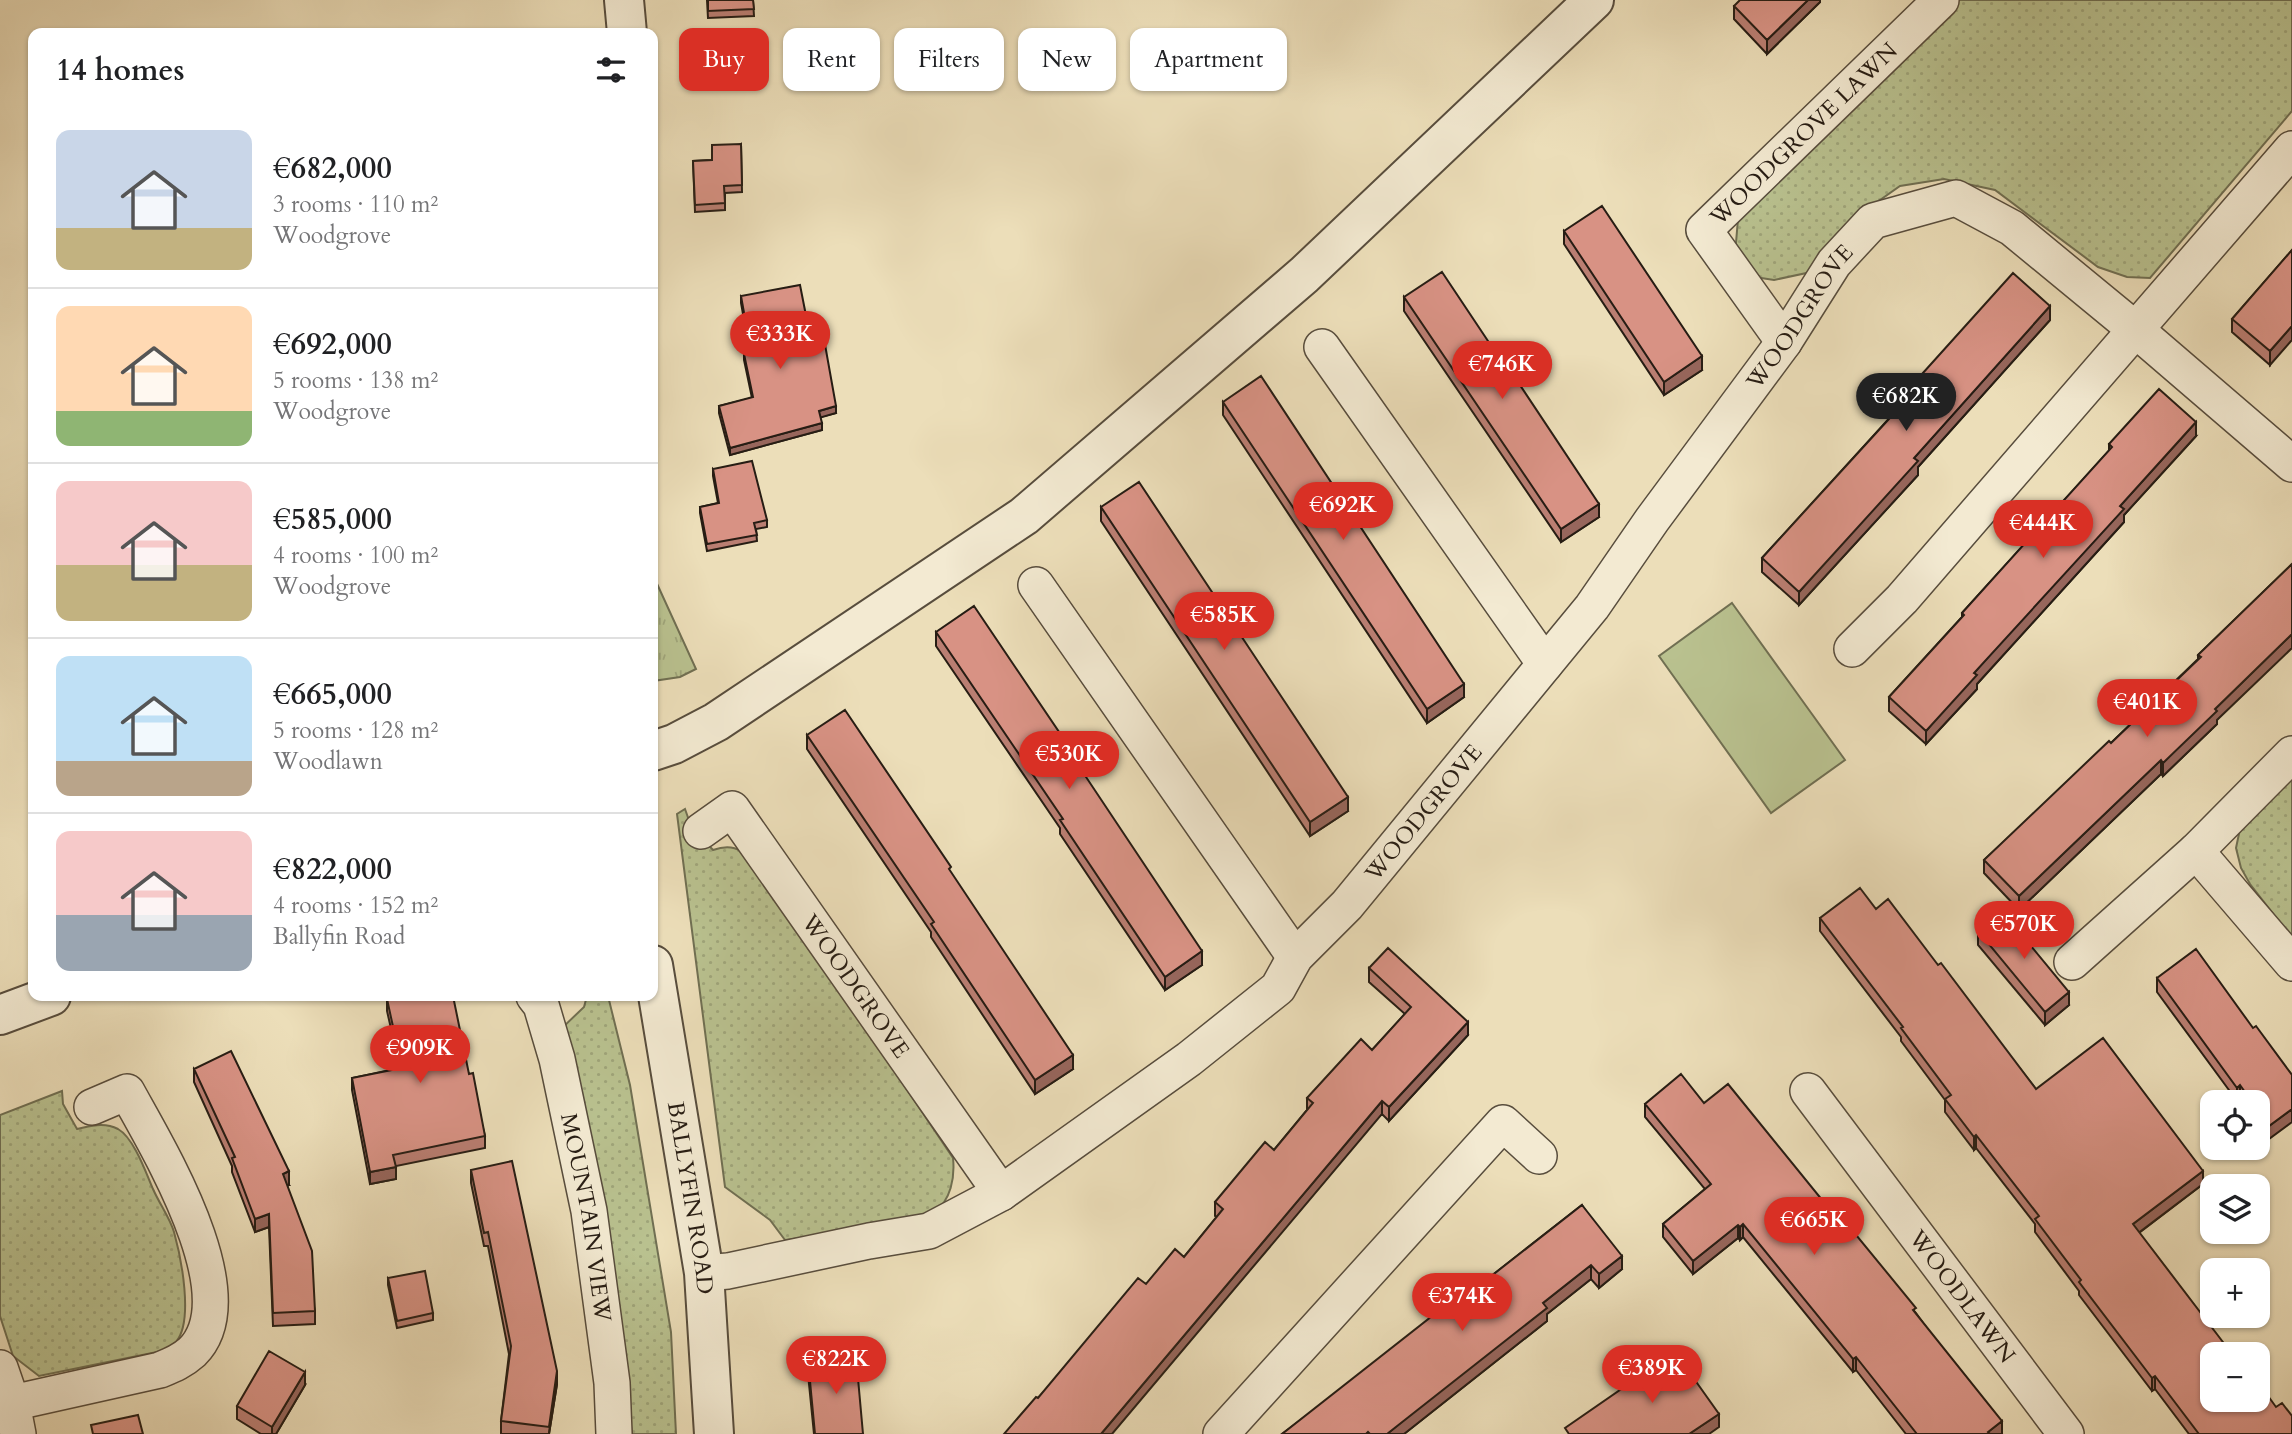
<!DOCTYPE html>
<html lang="en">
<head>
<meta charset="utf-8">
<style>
  body { margin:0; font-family:Cardo,serif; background:#f2f2f2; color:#202124; height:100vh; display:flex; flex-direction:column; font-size:26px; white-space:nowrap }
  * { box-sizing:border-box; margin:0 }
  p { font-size:23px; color:#757577 }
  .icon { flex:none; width:38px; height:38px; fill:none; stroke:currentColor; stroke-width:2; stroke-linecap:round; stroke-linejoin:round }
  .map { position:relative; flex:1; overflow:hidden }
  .drawer { position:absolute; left:28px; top:28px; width:630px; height:973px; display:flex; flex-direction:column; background:#fff; border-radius:14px; box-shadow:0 2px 5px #0004 }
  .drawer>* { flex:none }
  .banner { position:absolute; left:679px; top:28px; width:665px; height:63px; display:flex; gap:14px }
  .tools { position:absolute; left:2200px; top:1090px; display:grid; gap:14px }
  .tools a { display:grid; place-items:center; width:70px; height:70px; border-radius:14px; background:#fff; box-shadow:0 2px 5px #0004; font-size:35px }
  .price { position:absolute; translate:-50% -60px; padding:0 16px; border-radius:24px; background:#d93025; color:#fff; font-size:23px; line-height:46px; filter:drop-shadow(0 2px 4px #0008) }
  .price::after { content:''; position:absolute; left:50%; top:42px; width:21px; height:16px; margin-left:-10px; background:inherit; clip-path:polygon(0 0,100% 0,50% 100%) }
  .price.active { background:#222; color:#fff }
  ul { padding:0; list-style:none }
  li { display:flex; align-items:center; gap:21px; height:175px; padding:0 28px }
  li+li { border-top:2px solid #e0e0e0 }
  li span { display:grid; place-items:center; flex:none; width:196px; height:140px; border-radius:14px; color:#555 }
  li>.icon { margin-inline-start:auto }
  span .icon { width:84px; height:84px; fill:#fffc; stroke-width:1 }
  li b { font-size:30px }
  h2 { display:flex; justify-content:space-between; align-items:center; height:84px; padding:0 28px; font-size:30px }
  .pill { padding:0 24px; border-radius:14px; background:#fff; box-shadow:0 2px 5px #0004; font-size:24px; line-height:63px }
  .pill.active { background:#d93025; color:#fff }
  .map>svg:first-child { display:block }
</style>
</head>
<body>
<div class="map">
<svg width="2292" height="1434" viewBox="0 0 2292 1434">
  <defs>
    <pattern id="grass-tufts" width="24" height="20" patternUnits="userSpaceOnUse" patternTransform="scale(1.75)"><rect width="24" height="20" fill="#b9c18f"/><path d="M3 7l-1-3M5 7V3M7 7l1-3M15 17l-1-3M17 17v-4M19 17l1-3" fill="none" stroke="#9fa57a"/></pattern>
    <pattern id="park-dots" width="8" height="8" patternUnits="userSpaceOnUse" patternTransform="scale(1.75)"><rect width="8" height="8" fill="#b9c18f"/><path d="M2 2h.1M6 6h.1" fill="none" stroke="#9fa57a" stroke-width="1.8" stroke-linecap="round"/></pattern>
  </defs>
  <rect width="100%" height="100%" fill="#ecdeb9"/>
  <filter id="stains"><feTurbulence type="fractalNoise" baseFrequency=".00286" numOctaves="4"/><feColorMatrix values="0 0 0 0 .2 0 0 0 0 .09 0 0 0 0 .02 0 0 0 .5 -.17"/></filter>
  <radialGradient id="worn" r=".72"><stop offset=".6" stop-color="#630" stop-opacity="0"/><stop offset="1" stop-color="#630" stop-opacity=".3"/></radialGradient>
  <!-- grass -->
  <path fill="url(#grass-tufts)" stroke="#706f52" stroke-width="2" d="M 653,575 L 696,669 L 680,677 L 653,681 Z"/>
  <!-- park -->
  <path fill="url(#park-dots)" stroke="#706f52" stroke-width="2" d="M 1956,0 L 2292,0 L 2292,111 L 2150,278 L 2127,277 L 2098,267 L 1995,190 L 1944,179 L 1900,186 L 1856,217 L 1811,272 L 1774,280 L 1755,277 L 1735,255 L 1738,219 Z
    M 2292,771 L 2292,938 L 2250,884 L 2241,868 L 2236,848 L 2240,829 Z
    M 685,809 L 691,826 L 713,850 C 730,844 740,848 753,860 L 953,1158 C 955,1177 951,1201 934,1212 C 909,1229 820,1235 785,1240 L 770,1220 L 725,1187 L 677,814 Z
    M 587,996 L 608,996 L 630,1085 L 671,1332 L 676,1434 L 632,1434 L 627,1392 L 562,1028 L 584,1007 Z
    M 62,1091 L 63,1104 L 77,1129 C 92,1126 104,1122 118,1129 C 134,1138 146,1173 153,1189 C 159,1203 170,1218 174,1232 C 181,1257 194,1321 176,1342 C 172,1346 167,1348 162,1351 L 39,1376 L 13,1356 L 0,1316 L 0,1115 Z"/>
  <!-- garden -->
  <path fill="#b9c18f" stroke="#706f52" stroke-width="2" d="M 1732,603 L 1845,760 L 1771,813 L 1659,656 Z"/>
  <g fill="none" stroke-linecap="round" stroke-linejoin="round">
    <!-- minor casing -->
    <g stroke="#584d3d" stroke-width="38">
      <g id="minor">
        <path id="s1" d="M 1784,342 L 1704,230 L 1941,0"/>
        <path d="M 1322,347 L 1545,664"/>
        <path d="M 1036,585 L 1295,957"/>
        <path d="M 1852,649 L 1902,599 L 2292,149"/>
        <path id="s2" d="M 701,831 L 732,809 L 1001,1193"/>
        <path d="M 2196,851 L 2292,963"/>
        <path d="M 2072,962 L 2196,851 L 2292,754"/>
        <path id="s3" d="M 534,996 L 541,1005 L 557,1059 L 589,1211 L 612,1383 L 614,1434"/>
        <path id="s4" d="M 1808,1091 L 2066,1434"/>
        <path id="s5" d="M 704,1273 L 728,1271 L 869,1241 L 929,1231 L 1001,1193 L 1189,1059 L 1278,988 L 1295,957 L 1347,905 L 1592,607 L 1652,520 L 1784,342 L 1834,263 L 1873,221 L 1956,198 L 2012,228 L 2136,330 L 2292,464"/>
        <path d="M 0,1368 L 12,1403 L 18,1434"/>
        <path d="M 12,1403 L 160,1370 C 172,1365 182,1361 192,1352 C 249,1296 157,1147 127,1092 L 92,1107"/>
        <path d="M 1221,1434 L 1503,1123 L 1539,1156"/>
      </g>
    </g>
    <!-- tertiary casing -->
    <g stroke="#584d3d" stroke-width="42">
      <g id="tertiary">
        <path d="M 624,0 L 627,33"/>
        <path d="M 653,751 L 674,744 L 716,722 L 1024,516 L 1304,275 L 1594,0"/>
        <path id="s6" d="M 653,965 L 704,1273 L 714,1434"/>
        <path d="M 0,1015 L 51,996"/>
      </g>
    </g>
    <!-- minor -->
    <use href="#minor" stroke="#f3ead2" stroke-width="35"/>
    <!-- tertiary -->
    <use href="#tertiary" stroke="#f3ead2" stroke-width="38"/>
  </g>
  <!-- wall -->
  <path fill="#ba7e72" stroke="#271d14" stroke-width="2" d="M 707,0 L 753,0 L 754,16 L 708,18 Z
    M 1820,0 L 1820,2 L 1767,54 L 1734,19 L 1734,6 Z
    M 741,144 L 742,192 L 725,193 L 725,210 L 695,212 L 693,161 L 712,160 Z
    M 1564,231 L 1702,370 L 1664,395 L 1564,244 Z
    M 2292,250 L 2270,365 L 2232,332 L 2232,319 Z
    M 741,296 L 811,341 L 836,413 L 820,417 L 822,430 L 730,455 L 719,413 L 719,406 L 752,398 L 744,360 L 744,354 L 750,353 L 741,303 Z
    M 1404,297 L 1599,517 L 1561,542 L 1404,311 Z
    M 2050,320 L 1918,467 L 1918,475 L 1799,605 L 1762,572 L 1762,558 L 1895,412 L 1895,404 Z
    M 1223,402 L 1464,697 L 1427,723 L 1223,415 Z
    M 2196,436 L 2124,515 L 2124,522 L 1977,684 L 1977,689 L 1926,744 L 1889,711 L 1889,697 L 1962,617 L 1962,613 L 2109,451 L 2109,444 Z
    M 713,469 L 767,520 L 767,527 L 756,529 L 757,541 L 707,551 L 700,513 L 700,507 L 718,503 L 713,476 Z
    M 1101,507 L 1348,811 L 1310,836 L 1101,521 Z
    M 2292,564 L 2217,720 L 2217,724 L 2163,776 L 2161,774 L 2019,910 L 1984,873 L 1984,860 L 2111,743 L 2198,659 L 2198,655 Z
    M 936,632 L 1080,769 L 1202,965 L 1165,990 L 1060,834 L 1060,828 L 936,646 Z
    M 807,735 L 1073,1069 L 1035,1094 L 931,937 L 931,932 L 807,749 Z
    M 1876,909 L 1938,965 L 2036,1089 L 2203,1184 L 2139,1233 L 2292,1434 L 2189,1434 L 2155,1389 L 2152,1391 L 2079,1295 L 2079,1291 L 2035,1232 L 2035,1224 L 1976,1148 L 1974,1150 L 1945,1112 L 1945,1100 L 1901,1041 L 1901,1037 L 1820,931 L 1820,918 Z
    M 1978,931 L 2069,1005 L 2045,1025 L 1978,945 Z
    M 1369,968 L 1468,1035 L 1389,1121 L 1382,1114 L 1038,1398 L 1146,1284 L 1184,1257 L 1217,1217 L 1215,1216 L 1215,1202 L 1274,1150 L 1307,1110 L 1307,1098 L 1372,1050 L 1405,1014 L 1369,982 Z
    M 2157,978 L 2253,1028 L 2292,1075 L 2269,1139 L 2258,1123 L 2258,1102 L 2243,1102 L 2240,1099 L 2237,1101 L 2157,992 Z
    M 387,999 L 469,1074 L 485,1136 L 485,1148 L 396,1166 L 396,1179 L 370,1184 L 352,1090 L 352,1078 L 400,1068 L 387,1011 Z
    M 194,1069 L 289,1185 L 287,1185 L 315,1311 L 315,1324 L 273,1326 L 269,1227 L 255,1232 L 232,1172 L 232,1166 L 194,1082 Z
    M 1704,1103 L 1831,1211 L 1916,1313 L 2002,1434 L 1906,1434 L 1856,1370 L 1853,1372 L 1743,1237 L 1740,1240 L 1738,1238 L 1693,1274 L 1663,1237 L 1663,1224 L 1705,1189 L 1645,1117 L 1645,1104 Z
    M 471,1170 L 557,1384 L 549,1434 L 501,1434 L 501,1421 L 509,1354 L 488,1246 L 484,1246 L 471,1183 Z
    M 1582,1205 L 1622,1269 L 1599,1288 L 1591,1279 L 1547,1314 L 1547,1321 L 1404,1434 L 1282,1434 L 1467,1295 Z
    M 388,1278 L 433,1313 L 433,1320 L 397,1328 L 388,1285 Z
    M 808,1360 L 863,1434 L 814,1434 L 808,1374 Z
    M 305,1385 L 276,1434 L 261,1434 L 237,1419 L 237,1406 Z"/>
  <!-- shaded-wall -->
  <path fill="#97665c" stroke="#271d14" stroke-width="2" d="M 1808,0 L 1820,0 L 1820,2 L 1767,54 L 1767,40 Z
    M 2050,306 L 2050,320 L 1918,467 L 1918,475 L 1799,605 L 1799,592 L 1914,458 Z
    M 2292,326 L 2292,340 L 2270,365 L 2270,351 Z
    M 1702,356 L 1702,370 L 1664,395 L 1664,382 Z
    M 836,406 L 836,413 L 819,418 L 819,411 Z
    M 2196,422 L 2196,436 L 2124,515 L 2124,522 L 1977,684 L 1977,689 L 1926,744 L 1926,731 L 1974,673 L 2120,506 Z
    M 822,423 L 822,430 L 730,455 L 730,448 Z
    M 1599,504 L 1599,517 L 1561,542 L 1561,529 Z
    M 2292,634 L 2292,648 L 2217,720 L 2217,724 L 2163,776 L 2163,763 L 2215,709 Z
    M 1464,684 L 1464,697 L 1427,723 L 1427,709 Z
    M 2161,760 L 2161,774 L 2019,910 L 2019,896 Z
    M 1348,797 L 1348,811 L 1310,836 L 1310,822 Z
    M 1202,951 L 1202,965 L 1165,990 L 1165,977 Z
    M 2069,992 L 2069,1005 L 2045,1025 L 2045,1012 Z
    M 1468,1022 L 1468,1035 L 1389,1121 L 1389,1107 Z
    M 1073,1055 L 1073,1069 L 1035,1094 L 1035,1080 Z
    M 2240,1085 L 2240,1099 L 2237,1101 L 2237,1088 Z
    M 1382,1101 L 1382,1114 L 1112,1434 L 1101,1434 Z
    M 2292,1109 L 2292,1122 L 2269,1139 L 2269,1126 Z
    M 1976,1135 L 1976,1148 L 1974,1150 L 1974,1137 Z
    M 396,1167 L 396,1179 L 370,1184 L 370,1172 Z
    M 289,1171 L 289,1185 L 283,1187 L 283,1174 Z
    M 2203,1171 L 2203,1184 L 2133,1237 L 2133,1224 Z
    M 269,1214 L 269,1227 L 255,1232 L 255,1219 Z
    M 1743,1224 L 1743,1237 L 1740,1240 L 1740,1227 Z
    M 1738,1225 L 1738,1238 L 1693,1274 L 1693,1261 Z
    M 1622,1256 L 1622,1269 L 1599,1288 L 1599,1274 Z
    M 1591,1265 L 1591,1279 L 1547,1314 L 1547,1321 L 1404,1434 L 1387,1434 L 1543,1303 Z
    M 1856,1357 L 1856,1370 L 1853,1372 L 1853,1359 Z
    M 557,1371 L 557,1384 L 549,1434 Z
    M 305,1372 L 305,1385 L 276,1434 L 272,1434 L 272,1427 Z
    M 2155,1376 L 2155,1389 L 2152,1391 L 2152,1378 Z
    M 1719,1414 L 1719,1427 L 1709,1434 L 1689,1434 Z
    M 2002,1421 L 2002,1434 L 1988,1434 L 1988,1432 Z"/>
  <!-- building -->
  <path fill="#d89284" stroke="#271d14" stroke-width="2" d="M 708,0 L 753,0 L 754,9 L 708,11 Z
    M 1740,0 L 1808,0 L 1767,40 L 1734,6 Z
    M 741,144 L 742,185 L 724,186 L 725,203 L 695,205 L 693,161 L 712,160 L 712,145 Z
    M 1602,206 L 1702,356 L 1664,382 L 1564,231 Z
    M 2292,250 L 2292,326 L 2270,351 L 2232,319 Z
    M 1442,272 L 1498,356 L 1500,355 L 1599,504 L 1561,529 L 1404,297 Z
    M 2013,273 L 2050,306 L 1914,458 L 1918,461 L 1799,592 L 1762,558 L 1899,408 L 1895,404 Z
    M 800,285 L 811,341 L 824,339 L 836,406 L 819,411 L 822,423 L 730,448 L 719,406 L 753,397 L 744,354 L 751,352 L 741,296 Z
    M 1261,376 L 1464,684 L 1427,709 L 1223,402 Z
    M 2159,389 L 2196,422 L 2120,506 L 2124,509 L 1974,673 L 1977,675 L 1926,731 L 1889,697 L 1964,615 L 1962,613 L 2112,447 L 2109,444 Z
    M 752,461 L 767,520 L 754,523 L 757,535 L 707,544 L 700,507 L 719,503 L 713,469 Z
    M 1139,482 L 1348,797 L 1310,822 L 1101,507 Z
    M 2292,564 L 2292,634 L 2215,709 L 2217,711 L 2163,763 L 2161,760 L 2019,896 L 1984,860 L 2109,741 L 2111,743 L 2201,657 L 2198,655 Z
    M 974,606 L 1080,763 L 1078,765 L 1202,951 L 1165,977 L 1060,820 L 1063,819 L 936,632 Z
    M 845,710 L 951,867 L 949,869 L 1073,1055 L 1035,1080 L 931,924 L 934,922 L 807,735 Z
    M 1860,888 L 1876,909 L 1888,899 L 1938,965 L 1941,963 L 2036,1089 L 2103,1038 L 2203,1171 L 2133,1224 L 2229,1350 L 2232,1348 L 2237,1354 L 2212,1354 L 2212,1400 L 2258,1400 L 2258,1382 L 2276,1407 L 2282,1403 L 2292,1416 L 2292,1434 L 2199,1434 L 2155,1376 L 2152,1378 L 2079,1282 L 2081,1280 L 2035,1219 L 2039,1216 L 1976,1135 L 1974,1137 L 1945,1099 L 1951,1095 L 1901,1028 L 1903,1027 L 1820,918 Z
    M 2002,911 L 2069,992 L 2045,1012 L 1978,931 Z
    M 1388,948 L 1468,1022 L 1389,1107 L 1382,1101 L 1101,1434 L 1004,1434 L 1036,1397 L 1038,1398 L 1138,1278 L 1146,1284 L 1175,1249 L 1184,1257 L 1223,1209 L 1215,1202 L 1265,1142 L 1274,1150 L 1313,1103 L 1307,1098 L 1361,1039 L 1372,1050 L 1411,1007 L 1369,968 Z
    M 2196,949 L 2253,1028 L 2256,1026 L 2292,1075 L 2292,1109 L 2269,1126 L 2258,1110 L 2258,1102 L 2252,1102 L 2240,1085 L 2237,1088 L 2157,978 Z
    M 405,996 L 453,996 L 469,1074 L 473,1073 L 485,1136 L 393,1155 L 396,1167 L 370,1172 L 352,1078 L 402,1068 L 387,999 Z
    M 231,1051 L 289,1171 L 283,1174 L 312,1251 L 315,1311 L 273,1313 L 269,1214 L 255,1219 L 232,1158 L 235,1157 L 194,1069 Z
    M 1681,1074 L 1704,1103 L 1728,1084 L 1831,1211 L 1834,1208 L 1916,1308 L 1913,1310 L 2002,1421 L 1988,1432 L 1990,1434 L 1917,1434 L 1856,1357 L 1853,1359 L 1743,1224 L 1740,1227 L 1738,1225 L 1693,1261 L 1663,1224 L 1711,1184 L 1645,1104 Z
    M 512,1161 L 557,1371 L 549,1427 L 501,1421 L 511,1346 L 488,1232 L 484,1233 L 471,1170 Z
    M 1582,1205 L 1622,1256 L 1599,1274 L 1591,1265 L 1543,1303 L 1547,1308 L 1387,1434 L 1370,1434 L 1368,1432 L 1366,1434 L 1282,1434 L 1464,1291 L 1467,1295 Z
    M 425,1271 L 433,1313 L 397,1321 L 388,1278 Z
    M 269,1351 L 305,1372 L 272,1427 L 237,1406 Z
    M 1675,1352 L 1719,1414 L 1689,1434 L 1569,1434 L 1565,1428 Z
    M 856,1356 L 863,1434 L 815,1434 L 808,1360 Z
    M 138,1415 L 143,1434 L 93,1434 L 91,1425 Z"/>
  <g text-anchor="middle" stroke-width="7" stroke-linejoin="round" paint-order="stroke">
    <!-- street labels -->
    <g font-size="23" fill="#271d14" stroke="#f3ead2">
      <text dy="8" stroke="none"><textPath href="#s1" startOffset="276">WOODGROVE LAWN</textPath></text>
      <text dy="8" stroke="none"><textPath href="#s5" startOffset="1507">WOODGROVE</textPath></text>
      <text dy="8" stroke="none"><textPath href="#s5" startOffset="884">WOODGROVE</textPath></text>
      <text dy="8" stroke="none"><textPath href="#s2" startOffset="254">WOODGROVE</textPath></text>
      <text dy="8" stroke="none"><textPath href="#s6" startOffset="236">BALLYFIN ROAD</textPath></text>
      <text dy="8" stroke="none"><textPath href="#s3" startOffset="229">MOUNTAIN VIEW</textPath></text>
      <text dy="8" stroke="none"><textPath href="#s4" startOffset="257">WOODLAWN</textPath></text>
    </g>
  </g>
  <rect width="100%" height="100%" filter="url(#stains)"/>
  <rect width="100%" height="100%" fill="url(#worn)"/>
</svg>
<div class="tools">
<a><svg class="icon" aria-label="locate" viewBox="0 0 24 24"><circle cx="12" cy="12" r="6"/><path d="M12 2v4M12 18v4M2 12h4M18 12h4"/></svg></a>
<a><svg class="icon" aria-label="layers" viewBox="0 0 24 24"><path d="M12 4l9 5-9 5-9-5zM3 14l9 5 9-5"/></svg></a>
<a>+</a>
<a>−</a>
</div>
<b class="price" style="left:780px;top:371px">€333K</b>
<b class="price" style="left:1502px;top:401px">€746K</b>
<b class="price active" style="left:1906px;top:433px">€682K</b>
<b class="price" style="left:1343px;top:542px">€692K</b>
<b class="price" style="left:2043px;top:560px">€444K</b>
<b class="price" style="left:1224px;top:652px">€585K</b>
<b class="price" style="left:2147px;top:739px">€401K</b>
<b class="price" style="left:1069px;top:791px">€530K</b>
<b class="price" style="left:2024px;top:961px">€570K</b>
<b class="price" style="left:420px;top:1085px">€909K</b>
<b class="price" style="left:1814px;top:1257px">€665K</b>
<b class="price" style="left:1462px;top:1333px">€374K</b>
<b class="price" style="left:836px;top:1396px">€822K</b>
<b class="price" style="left:1652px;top:1405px">€389K</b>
<div class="banner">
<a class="pill active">Buy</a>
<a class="pill">Rent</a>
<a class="pill">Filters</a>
<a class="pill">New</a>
<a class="pill">Apartment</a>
</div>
<section class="drawer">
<h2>14 homes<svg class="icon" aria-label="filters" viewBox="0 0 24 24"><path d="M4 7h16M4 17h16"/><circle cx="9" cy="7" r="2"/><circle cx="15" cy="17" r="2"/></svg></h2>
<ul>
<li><span style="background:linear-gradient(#c9d6e8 70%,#c2b280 0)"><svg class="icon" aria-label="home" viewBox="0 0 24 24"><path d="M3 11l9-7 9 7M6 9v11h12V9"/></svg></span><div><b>€682,000</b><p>3 rooms · 110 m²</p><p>Woodgrove</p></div></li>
<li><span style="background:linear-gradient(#ffd9b3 75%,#8fb573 0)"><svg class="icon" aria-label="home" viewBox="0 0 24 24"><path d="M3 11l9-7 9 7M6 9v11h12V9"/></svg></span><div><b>€692,000</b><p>5 rooms · 138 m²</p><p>Woodgrove</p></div></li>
<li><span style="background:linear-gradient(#f6c9c9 60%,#c2b280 0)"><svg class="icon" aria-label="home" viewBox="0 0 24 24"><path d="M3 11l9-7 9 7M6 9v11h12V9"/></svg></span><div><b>€585,000</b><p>4 rooms · 100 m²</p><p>Woodgrove</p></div></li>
<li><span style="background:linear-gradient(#bfe0f5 75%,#b9a48a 0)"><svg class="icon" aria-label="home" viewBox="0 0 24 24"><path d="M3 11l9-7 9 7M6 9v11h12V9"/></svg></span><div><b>€665,000</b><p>5 rooms · 128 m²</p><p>Woodlawn</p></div></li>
<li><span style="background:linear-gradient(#f6c9c9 60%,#9aa5b1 0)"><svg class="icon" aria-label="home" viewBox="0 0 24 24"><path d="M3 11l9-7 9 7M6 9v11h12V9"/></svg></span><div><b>€822,000</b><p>4 rooms · 152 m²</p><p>Ballyfin Road</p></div></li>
</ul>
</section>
</div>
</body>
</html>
